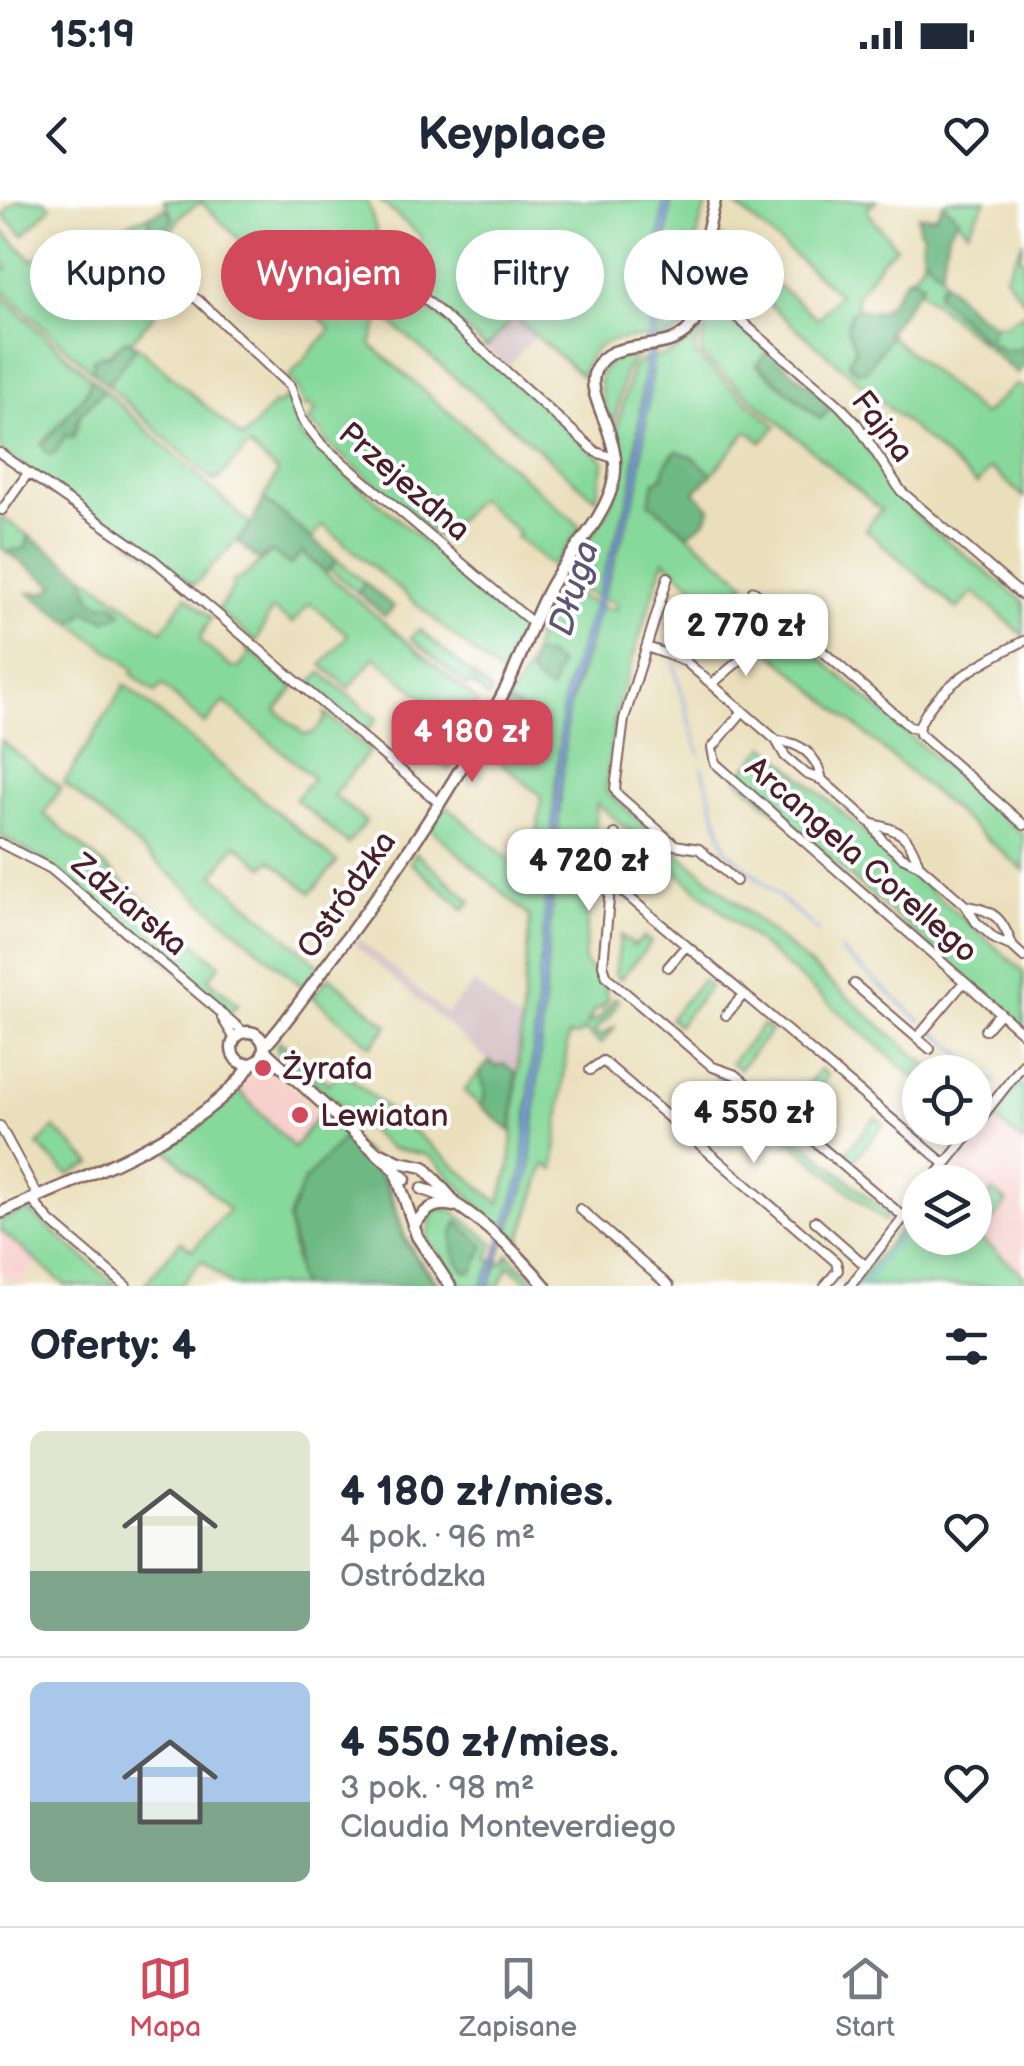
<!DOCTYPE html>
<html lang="pl">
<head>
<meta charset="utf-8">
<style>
  body { margin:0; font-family:"Balsamiq Sans",sans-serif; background:#f6f6f7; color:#1f2937; height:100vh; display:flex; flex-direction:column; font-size:38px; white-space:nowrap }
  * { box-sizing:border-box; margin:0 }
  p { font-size:32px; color:#747a83 }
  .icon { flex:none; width:55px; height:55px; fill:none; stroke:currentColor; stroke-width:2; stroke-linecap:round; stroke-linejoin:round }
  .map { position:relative; height:1086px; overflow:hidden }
  .drawer { display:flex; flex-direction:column; background:#fff; flex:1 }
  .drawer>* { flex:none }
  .guide { position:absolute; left:30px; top:30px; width:965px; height:90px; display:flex; gap:20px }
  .fabs { position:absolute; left:902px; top:855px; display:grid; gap:20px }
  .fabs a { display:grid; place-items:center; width:90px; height:90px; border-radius:50%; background:#fff; box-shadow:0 5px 15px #0003; font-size:50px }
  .price { position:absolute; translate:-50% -85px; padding:0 22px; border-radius:20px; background:#fff; color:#222; font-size:32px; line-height:65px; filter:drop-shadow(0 2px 5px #0008) }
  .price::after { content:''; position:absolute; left:50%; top:60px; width:30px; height:22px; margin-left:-15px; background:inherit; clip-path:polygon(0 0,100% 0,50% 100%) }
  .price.on { background:#d1495b; color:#fff }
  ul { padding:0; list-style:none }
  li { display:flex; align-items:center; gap:30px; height:250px; padding:0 30px }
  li+li { border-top:2px solid #e0e1e3 }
  li span { display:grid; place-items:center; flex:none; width:280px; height:200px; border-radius:15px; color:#555 }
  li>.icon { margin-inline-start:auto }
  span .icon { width:120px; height:120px; fill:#fffc; stroke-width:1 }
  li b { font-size:42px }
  h2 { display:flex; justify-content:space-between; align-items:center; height:120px; padding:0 30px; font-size:42px }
  .tag { padding:0 35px; border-radius:45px; background:#fff; box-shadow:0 5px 15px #0003; font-size:35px; line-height:90px }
  .tag.on { background:#d1495b; color:#fff }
  .status { display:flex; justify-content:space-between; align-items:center; height:70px; padding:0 50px; background:#fff; direction:ltr }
  .status svg { height:28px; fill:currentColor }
  header { display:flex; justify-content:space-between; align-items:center; height:130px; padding:0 30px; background:#fff; font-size:45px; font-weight:700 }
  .tab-bar { display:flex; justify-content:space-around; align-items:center; height:140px; border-top:2px solid #e0e1e3; background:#fff; font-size:28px; color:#747a83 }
  .tab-bar a { display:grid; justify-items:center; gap:5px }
  .tab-bar .on { color:#d1495b }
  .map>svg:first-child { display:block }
</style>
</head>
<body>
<div class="status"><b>15:19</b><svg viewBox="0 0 49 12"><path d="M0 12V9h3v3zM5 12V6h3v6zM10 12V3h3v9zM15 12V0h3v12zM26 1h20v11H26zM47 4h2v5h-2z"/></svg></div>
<header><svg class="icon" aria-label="back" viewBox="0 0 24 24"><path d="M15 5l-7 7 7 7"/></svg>Keyplace<svg class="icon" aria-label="heart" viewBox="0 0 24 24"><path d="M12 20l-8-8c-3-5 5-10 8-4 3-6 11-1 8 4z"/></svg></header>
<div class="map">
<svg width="1024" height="1086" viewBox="0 0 1024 1086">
  <rect width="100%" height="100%" fill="#fff"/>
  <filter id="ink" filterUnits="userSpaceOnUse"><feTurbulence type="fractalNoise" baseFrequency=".01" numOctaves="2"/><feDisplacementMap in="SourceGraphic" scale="20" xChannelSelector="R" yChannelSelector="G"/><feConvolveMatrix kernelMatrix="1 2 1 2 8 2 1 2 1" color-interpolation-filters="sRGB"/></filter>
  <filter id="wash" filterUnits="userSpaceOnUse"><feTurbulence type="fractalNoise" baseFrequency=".0048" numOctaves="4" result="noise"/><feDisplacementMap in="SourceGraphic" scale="40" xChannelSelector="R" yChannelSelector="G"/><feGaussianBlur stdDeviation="2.25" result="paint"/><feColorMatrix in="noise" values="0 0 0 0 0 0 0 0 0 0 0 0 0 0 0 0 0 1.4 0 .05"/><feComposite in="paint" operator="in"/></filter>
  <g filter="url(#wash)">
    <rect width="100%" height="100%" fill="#eadfbb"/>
    <!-- built -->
    <path fill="#f7d0cd" d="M 265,868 L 296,891 L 319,914 L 294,948 L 239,891 L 257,870 Z
      M 995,920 L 1024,943 L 1024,1075 L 975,1034 L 975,982 L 947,982 Z
      M 0,1030 L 38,1062 L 17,1086 L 0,1071 Z"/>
    <!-- industrial -->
    <path fill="#d2bec3" d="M 514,117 L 536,135 L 508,167 L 486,148 Z
      M 359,739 L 446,814 L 474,783 L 521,823 L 516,873 L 504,864 L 496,867 L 355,745 Z"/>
    <!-- green -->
    <path fill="#87d99b" stroke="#687c63" stroke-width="2.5" d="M 17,0 L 45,0 L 51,7 L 23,35 L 3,15 Z
      M 164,0 L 367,0 L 389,72 L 604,261 L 596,299 L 381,114 L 371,145 L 581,327 L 553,367 L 516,337 L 519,333 L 478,298 L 440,339 L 327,243 L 321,232 L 308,221 L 316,210 L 308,204 L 305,207 L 297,187 L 288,178 L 331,129 L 201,2 L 181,15 L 169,35 L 165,30 L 173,18 Z
      M 379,0 L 664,0 L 649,138 C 618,137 588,140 582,176 L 514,117 L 486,148 L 396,68 L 422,37 Z
      M 671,0 L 711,0 C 699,14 694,51 692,76 L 695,78 C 692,113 697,134 655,139 Z
      M 730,0 L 877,0 L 868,7 L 869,14 L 896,47 L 881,61 L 856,96 L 857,108 L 851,112 L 851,138 L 856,149 L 848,162 L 850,167 L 866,171 L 890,136 L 983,215 L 1015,185 L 1024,187 L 1024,297 L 991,268 L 977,284 L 714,57 L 718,35 L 818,119 L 839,94 Z
      M 948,0 L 986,0 L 968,31 L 943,4 Z
      M 148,16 L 158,66 L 168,57 L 168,92 L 161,91 C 160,112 145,126 132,141 L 125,140 L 94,167 L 93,172 L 0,88 L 0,71 L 8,68 L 0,58 L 0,28 L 32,60 Z
      M 1024,40 L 1020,57 L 1024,61 L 1021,69 L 1024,72 L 1024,101 L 1005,76 Z
      M 923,57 L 941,73 L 944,81 L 938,89 C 945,109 970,120 981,140 L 990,133 L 993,124 L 1004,125 L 1024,113 L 1024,144 L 1021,148 L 1003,151 L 994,144 L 989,149 L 919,90 L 923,83 L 912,76 L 922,64 Z
      M 0,94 L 91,178 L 87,191 L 42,244 L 60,245 L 63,239 L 77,227 L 80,214 L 104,190 L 251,325 L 194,385 L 0,250 Z
      M 705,103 L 713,105 L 695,147 L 695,155 L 776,226 L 762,242 L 747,231 L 712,274 L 693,257 L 677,251 L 672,254 L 649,302 L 746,383 L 736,395 L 751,409 L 759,405 L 1024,635 L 1024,671 L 664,360 L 616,512 L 606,591 L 935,872 L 920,872 L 920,882 L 597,603 L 584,763 L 608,785 L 605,790 L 608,799 L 601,809 L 595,809 L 587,824 L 599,819 L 615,798 L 619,801 L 608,818 L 596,829 L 596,834 L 600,836 L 616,826 L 601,844 L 584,830 L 578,836 L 568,836 L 554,970 L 545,964 L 519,1044 L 508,1035 L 530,971 L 567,516 L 600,406 L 615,410 L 617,404 L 602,398 L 638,287 L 653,158 C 684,151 703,140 705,103 Z
      M 720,110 L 768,151 L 757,165 L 820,219 L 833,206 L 855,228 L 893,291 L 926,324 L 1024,402 L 1024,436 L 974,392 L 957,409 L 865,329 L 881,310 L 701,155 C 700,141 710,119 720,110 Z
      M 137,146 L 243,239 L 274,203 L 277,206 L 288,195 L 302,230 L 300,235 L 523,427 L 519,446 L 504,478 L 323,325 L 312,339 L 264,299 L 278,272 L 249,246 L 216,281 L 212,280 L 107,185 Z
      M 639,153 L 626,169 L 613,226 C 597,186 586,162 639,153 Z
      M 646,158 L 632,288 L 597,397 L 573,387 L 575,371 L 585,381 L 592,369 L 578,355 L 606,314 L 619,282 L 622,247 L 617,228 L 632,168 Z
      M 0,316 L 29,336 L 26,348 L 7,352 L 0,347 Z
      M 273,352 L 301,352 L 478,502 L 473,508 L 477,519 L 449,571 L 414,542 L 439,511 L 375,457 L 349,488 L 322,465 L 348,435 L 310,403 L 292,423 L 272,409 L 256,442 L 217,410 L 232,391 L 233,381 C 248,378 259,360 273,352 Z
      M 337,360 L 365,383 L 358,393 L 330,369 Z
      M 83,374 L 162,431 L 186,396 L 211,418 L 200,438 L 202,443 L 232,468 L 240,467 L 248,456 L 247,448 L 295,488 L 276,510 L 305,535 L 313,533 L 325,520 L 325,513 L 370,551 L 333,595 L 366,622 L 348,644 L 295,599 L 313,578 L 224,502 L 205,524 L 162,485 L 155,493 L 132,474 L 134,469 L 70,422 L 79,419 L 84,411 L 106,420 L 119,407 L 100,404 L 90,397 Z
      M 559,383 L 581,398 L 595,403 L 562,514 L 523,970 L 504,1032 L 433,959 L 423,954 L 389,948 L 276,849 L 279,841 L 329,884 L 341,870 L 499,1003 L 510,967 L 530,717 L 431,629 L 445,605 L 533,680 L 541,596 L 479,544 L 490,525 C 507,525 513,532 526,532 L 532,525 L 524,511 L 507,502 L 528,469 L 535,480 L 548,457 L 533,453 L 537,439 L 535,437 Z
      M 419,429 L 492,492 L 488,498 L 471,483 L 467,486 L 411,438 Z
      M 322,473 L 377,519 L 365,533 L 308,485 Z
      M 125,485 L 337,662 L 311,693 L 271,660 L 264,667 L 236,644 L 214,675 L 321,767 L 305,789 L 64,583 Z
      M 0,540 L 61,588 L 44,614 L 220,765 L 208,779 L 238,804 L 230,813 L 51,665 L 0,635 Z
      M 766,546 L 1024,772 L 1024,829 L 737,578 Z
      M 416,653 L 471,701 L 464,709 L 410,662 Z
      M 621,735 L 634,746 L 644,737 L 651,743 L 620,779 L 615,774 Z
      M 329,776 L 388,826 L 371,846 L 313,797 Z
      M 702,780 L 710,787 L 678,825 L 670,818 Z
      M 763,825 L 771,831 L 739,869 L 731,863 Z
      M 820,869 L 828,876 L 796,914 L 788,907 Z
      M 480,872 L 485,891 L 482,907 L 464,891 Z
      M 717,879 L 730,880 L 889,1015 L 884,1021 Z
      M 1017,883 L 1024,889 L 1024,943 L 996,920 L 987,931 L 983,928 Z
      M 239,891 L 294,948 L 319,914 L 367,953 L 390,988 L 404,1034 L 418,1059 L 441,1086 L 408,1046 L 391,1007 L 388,988 L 368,956 L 295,1001 C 293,1007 290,1012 289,1018 C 288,1025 298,1080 301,1086 L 232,1086 L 202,1060 L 180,1086 L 143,1086 L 181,1041 L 192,1050 L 229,1010 L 163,946 L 198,927 Z
      M 876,917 L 884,924 L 852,962 L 844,955 Z
      M 54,928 L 92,964 L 68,975 L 38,945 Z
      M 993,991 L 1007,1002 L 985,1031 L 975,1024 L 975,1014 Z
      M 920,1006 L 920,1038 L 975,1038 L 975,1034 L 1024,1075 L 1024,1086 L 853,1086 Z
      M 439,1008 L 451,1010 L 494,1043 L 488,1058 L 493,1061 L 482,1086 L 459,1086 L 445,1060 L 426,1040 L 433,1012 Z
      M 23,1011 L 30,1011 L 117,1086 L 66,1086 L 0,1030 L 0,1021 Z
      M 508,1054 L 541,1086 L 533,1086 L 509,1065 L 499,1086 L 489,1086 L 499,1061 L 504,1063 Z"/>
    <!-- forest -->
    <path fill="#6db983" stroke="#5c6c57" stroke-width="2.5" d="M 943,4 L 959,18 L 948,33 L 941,73 C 928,62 917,54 923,35 L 919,28 L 918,16 L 936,16 Z
      M 166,8 L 173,18 L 166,30 L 169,35 L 168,57 L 158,67 L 148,16 Z
      M 908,76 L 923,83 L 887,133 L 890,136 L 866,171 L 857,171 L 848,162 L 856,149 L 847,129 L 851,112 L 857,108 C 890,121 891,96 908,76 Z
      M 944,81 L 973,111 L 993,124 L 990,143 C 982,140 947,104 937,95 Z
      M 125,140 L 137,146 L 107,185 L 93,172 L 93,159 L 103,154 L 108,157 Z
      M 1024,142 L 1024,166 L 1017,174 L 989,149 L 995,144 L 1003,151 L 1021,148 Z
      M 768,151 L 833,206 L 820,219 L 757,164 Z
      M 91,178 L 104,190 L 80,214 L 73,238 L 66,235 L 54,254 L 48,254 L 42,245 L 87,192 Z
      M 677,251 L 693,257 L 712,274 L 695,292 L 710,308 L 706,321 L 688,334 L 649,302 L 655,281 L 662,278 L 667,262 Z
      M 264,299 L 337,360 L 326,373 L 302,352 L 290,365 L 273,352 L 258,360 L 237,341 L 248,330 Z
      M 29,336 L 83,374 L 91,397 L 100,404 L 113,403 L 122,414 L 106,420 L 84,411 L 79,419 L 70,422 L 29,393 L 46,392 L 55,386 L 7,352 L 26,348 Z
      M 365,383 L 394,407 L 385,416 L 358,393 Z
      M 533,453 L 549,457 L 559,464 L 551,491 L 535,480 L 528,469 Z
      M 507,502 L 524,511 L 532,524 L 526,532 L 517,532 L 505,525 L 500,528 L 490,525 Z
      M 490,861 L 496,867 L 504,864 L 516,873 L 512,932 L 482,907 L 485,891 L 480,872 Z
      M 345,936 C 363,952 379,968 388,990 C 394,1005 396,1020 402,1035 C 410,1054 425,1070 439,1086 L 301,1086 L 297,1077 L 296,1054 L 288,1020 L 304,981 Z
      M 458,1022 L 485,1046 L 472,1072 L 466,1072 C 453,1059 447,1039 458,1022 Z"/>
    <!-- water -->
    <path fill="#76a7e1" stroke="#606386" stroke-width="2.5" d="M 664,0 L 671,0 L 638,287 L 574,486 L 567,516 L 530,971 L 489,1086 L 482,1086 L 496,1055 L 523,970 L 562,514 L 566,490 L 632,288 Z"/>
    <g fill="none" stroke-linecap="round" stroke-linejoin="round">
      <!-- stream -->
      <path stroke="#76a7e1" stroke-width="2.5" d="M 669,445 L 719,407
        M 674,465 L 699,553
        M 702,567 L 726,650 L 818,731
        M 840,750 L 921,821
        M 932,830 L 996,882
        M 985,928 L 1024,878
        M 962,958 L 978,937
        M 861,1086 L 920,1012"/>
    </g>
  </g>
  <g filter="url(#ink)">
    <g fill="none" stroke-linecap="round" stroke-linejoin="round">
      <!-- street casing -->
      <g stroke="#82625d" stroke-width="12">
        <path id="street" d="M 394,71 L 596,252 L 616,259
          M 169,89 L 185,92 L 198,100 L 290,186 L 302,219 L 322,245 L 534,424
          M 698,94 L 713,97 L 838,204 L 857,224 L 901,291 L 1024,397
          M 0,253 L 154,360 L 438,602
          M 2,310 L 28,273
          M 668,377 L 624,519 L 615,589 L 618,595 L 675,645 L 699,649 L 736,681
          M 753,391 L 910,527 L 918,529
          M 1024,441 C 986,460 934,486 918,529 L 920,534 L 1024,625
          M 647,447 L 685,461 L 776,540 L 785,556 L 806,574 L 822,580 L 872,624 L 882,640 L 902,657 L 919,665 L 966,706 L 976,722 L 995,739 L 1013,747 L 1024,757
          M 712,484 L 756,446
          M 743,511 L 712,548 L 715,563 L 1024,834
          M 778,541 C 802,543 817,556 822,580
          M 872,624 C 902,630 909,636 919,665
          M 615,634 L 603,765 L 607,777 L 713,867 L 736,875 L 904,1017
          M 0,643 L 51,669 L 244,832
          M 611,682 L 945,964
          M 966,706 C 996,710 1003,720 1013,747
          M 668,767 L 686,746
          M 854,784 L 930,849
          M 726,815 L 744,794
          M 222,818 L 235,839
          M 985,830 L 1000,813
          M 917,838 L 964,782
          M 590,870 L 603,861 L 836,1062 L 838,1070 L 825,1086
          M 0,926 L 38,996
          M 975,926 L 1024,863
          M 931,982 L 974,928
          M 31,999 L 50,1021 L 126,1086
          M 580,1009 L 669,1086
          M 815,1021 L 866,1066
          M 850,1086 L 920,997"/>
      </g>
      <!-- secondary casing -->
      <g stroke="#82625d" stroke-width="15">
        <path id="secondary" d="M232 848a16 16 0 1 1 32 0a16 16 0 1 1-32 0Z
          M 264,847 C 288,821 308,790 329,762 C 394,676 456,584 506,488 C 523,454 533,417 552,384 C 571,351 600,325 612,287 C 627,239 584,199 595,171 C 611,130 675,163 696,118 L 700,64 L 715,0
          M 264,850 L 405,979
          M 383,954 L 399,962 L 424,967 L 453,1000
          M 397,976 L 417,1036 L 450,1086
          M 422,989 C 462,998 519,1054 545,1086
          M 0,1013 C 74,980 208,933 251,864
          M 413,1026 C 424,1012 433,1001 453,1006"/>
      </g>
      <!-- street -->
      <use href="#street" stroke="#fff" stroke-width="8"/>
      <!-- secondary -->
      <use href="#secondary" stroke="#fff" stroke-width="10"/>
    </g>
  </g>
  <!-- markers -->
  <g fill="#d1495b" stroke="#fff" stroke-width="4">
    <circle cx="263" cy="868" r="10"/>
    <circle cx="300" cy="915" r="10"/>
  </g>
  <g text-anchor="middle" stroke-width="8" stroke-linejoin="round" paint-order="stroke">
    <!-- street labels -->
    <g font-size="32" fill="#4a1f2b" stroke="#fff">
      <text transform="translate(883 226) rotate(53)" y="11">Fajna</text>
      <text transform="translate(405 281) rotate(41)" y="11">Przejezdna</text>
      <text transform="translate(862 659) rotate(41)" y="11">Arcangela Corellego</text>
      <text transform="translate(346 694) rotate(-55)" y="11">Ostródzka</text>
      <text transform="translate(130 704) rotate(40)" y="11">Zdziarska</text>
    </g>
    <!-- poi labels -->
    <g font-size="32" fill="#4a1f2b" stroke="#fff" text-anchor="start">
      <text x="283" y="879">Żyrafa</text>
      <text x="320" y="926">Lewiatan</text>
    </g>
    <!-- water labels -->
    <g font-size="35" font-style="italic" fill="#5c5574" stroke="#fff">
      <text transform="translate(573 388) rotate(-73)" y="12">Długa</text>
    </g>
  </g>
</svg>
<div class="fabs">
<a><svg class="icon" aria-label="locate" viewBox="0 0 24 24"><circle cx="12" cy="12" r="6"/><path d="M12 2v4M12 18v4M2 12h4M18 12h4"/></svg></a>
<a><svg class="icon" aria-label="layers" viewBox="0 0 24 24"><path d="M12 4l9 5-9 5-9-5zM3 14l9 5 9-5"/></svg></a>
</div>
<b class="price" style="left:746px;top:479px">2 770 zł</b>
<b class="price on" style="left:472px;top:585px">4 180 zł</b>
<b class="price" style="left:589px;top:714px">4 720 zł</b>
<b class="price" style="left:754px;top:966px">4 550 zł</b>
<div class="guide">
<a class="tag">Kupno</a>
<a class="tag on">Wynajem</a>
<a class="tag">Filtry</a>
<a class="tag">Nowe</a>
</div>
</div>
<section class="drawer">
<h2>Oferty: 4<svg class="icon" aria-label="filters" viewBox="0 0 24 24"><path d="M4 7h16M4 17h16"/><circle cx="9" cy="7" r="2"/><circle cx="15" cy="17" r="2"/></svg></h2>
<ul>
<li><span style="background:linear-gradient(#dfe7d0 70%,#7fa58c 0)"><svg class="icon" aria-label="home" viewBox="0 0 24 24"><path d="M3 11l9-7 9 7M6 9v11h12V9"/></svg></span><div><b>4 180 zł/mies.</b><p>4 pok. · 96 m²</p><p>Ostródzka</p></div><svg class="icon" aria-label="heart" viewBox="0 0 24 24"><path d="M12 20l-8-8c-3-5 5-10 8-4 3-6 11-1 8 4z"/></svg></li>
<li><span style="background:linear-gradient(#a9c7e8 60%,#7fa58c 0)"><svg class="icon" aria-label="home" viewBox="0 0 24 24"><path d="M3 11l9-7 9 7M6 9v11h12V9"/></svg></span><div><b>4 550 zł/mies.</b><p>3 pok. · 98 m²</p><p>Claudia Monteverdiego</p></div><svg class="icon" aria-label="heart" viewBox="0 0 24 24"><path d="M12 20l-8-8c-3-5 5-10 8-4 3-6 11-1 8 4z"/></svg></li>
</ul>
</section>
<nav class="tab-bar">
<a class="on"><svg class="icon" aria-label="map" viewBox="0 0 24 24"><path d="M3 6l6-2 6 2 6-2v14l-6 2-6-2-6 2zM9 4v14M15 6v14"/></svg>Mapa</a>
<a><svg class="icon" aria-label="saved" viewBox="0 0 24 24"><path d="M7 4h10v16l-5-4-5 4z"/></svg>Zapisane</a>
<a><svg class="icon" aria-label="home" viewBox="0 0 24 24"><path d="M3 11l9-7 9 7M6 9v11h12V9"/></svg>Start</a>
</nav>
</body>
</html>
